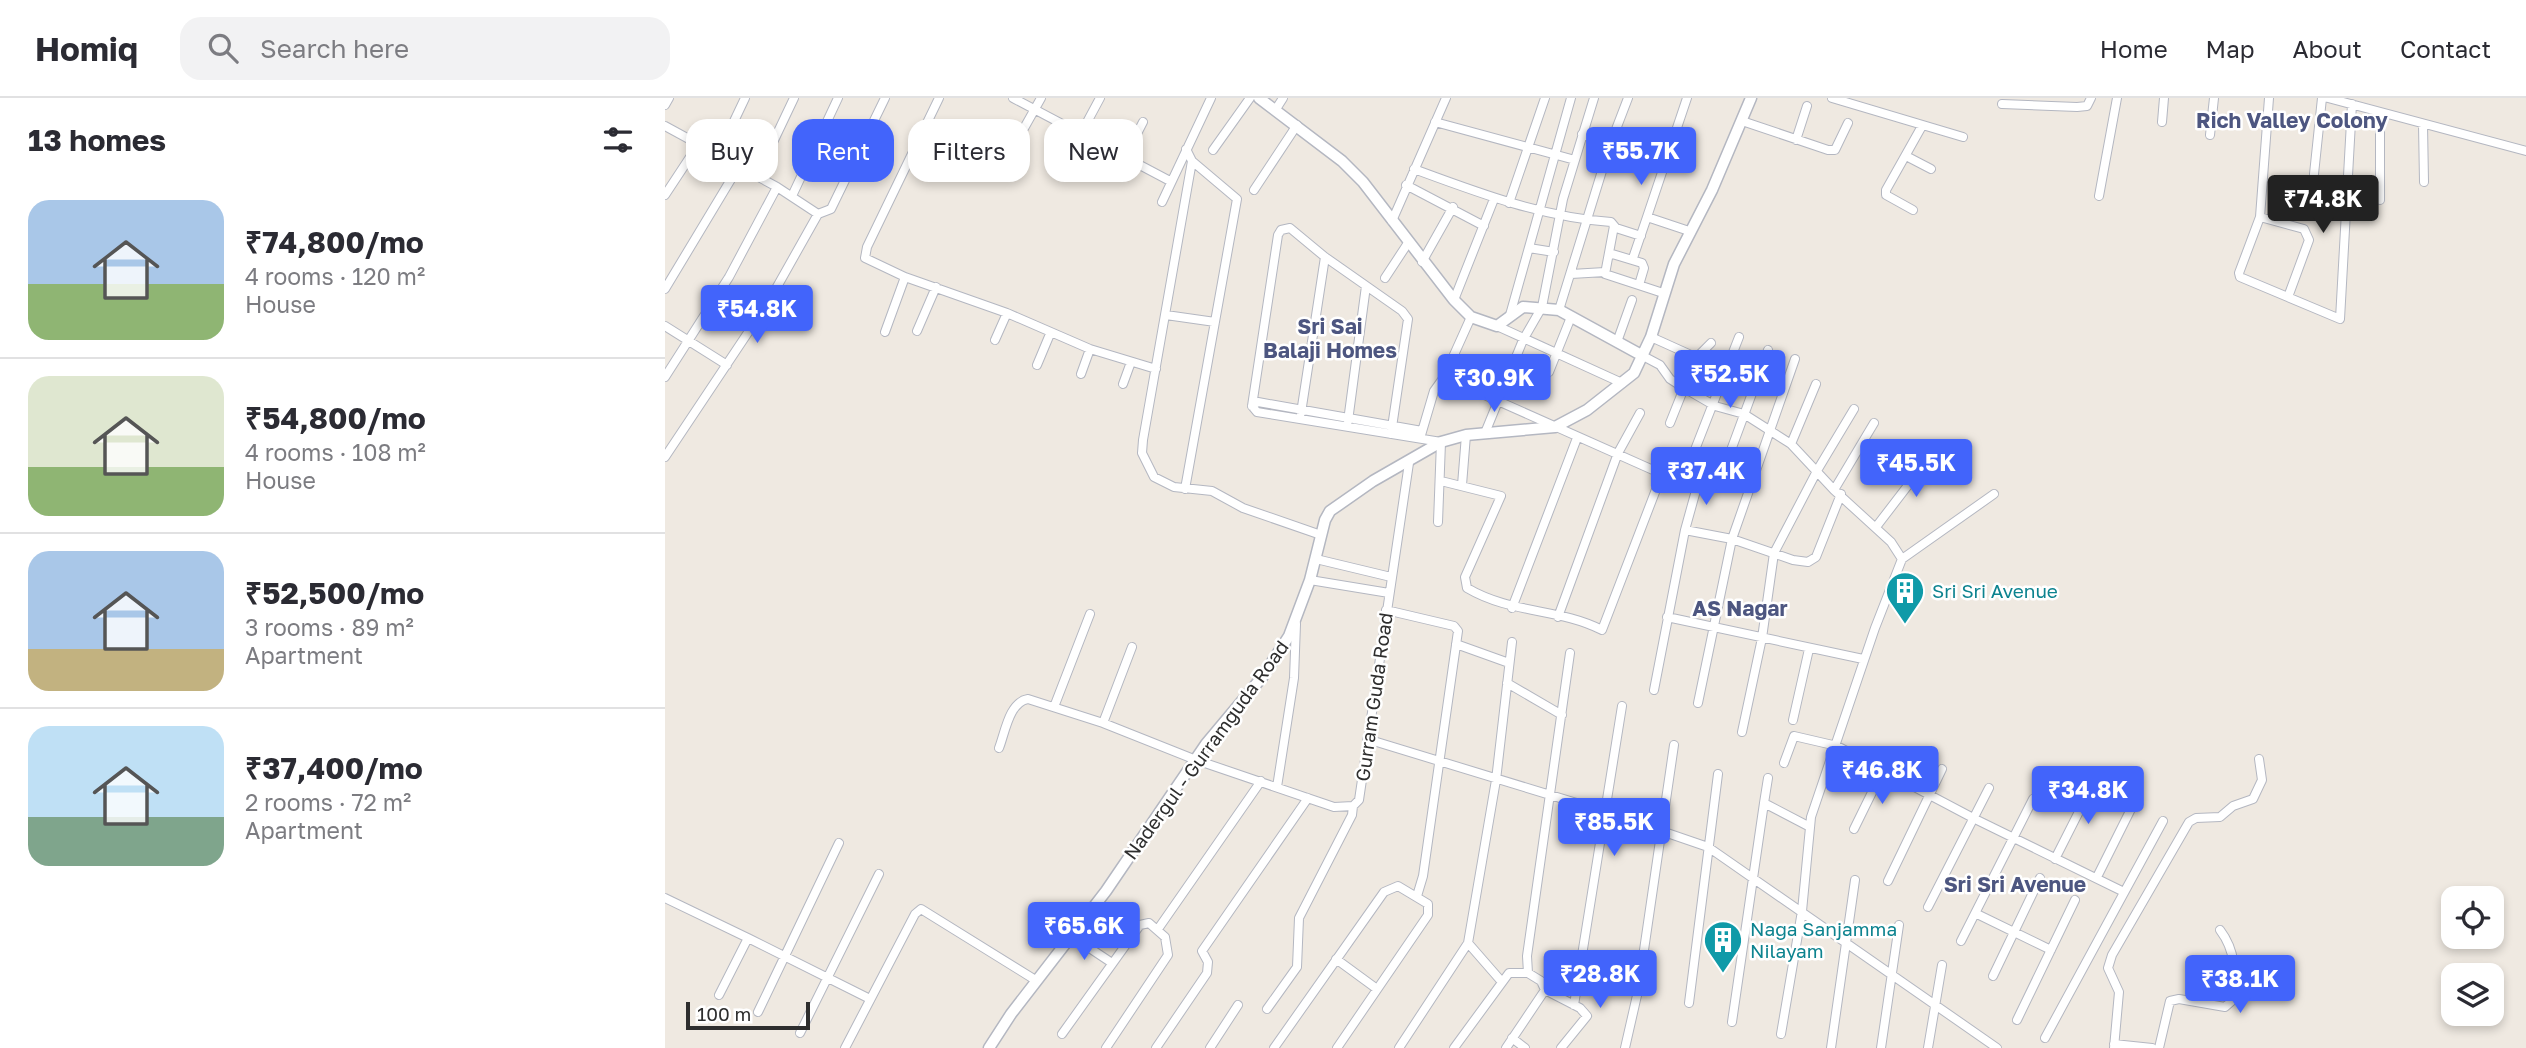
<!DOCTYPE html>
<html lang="en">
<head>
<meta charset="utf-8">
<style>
  body { margin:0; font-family:"Golos Text",sans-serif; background:#f2f2f3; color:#2b2b33; height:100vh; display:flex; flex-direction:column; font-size:26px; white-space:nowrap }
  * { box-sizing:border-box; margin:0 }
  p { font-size:23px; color:#7c7c81 }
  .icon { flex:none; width:38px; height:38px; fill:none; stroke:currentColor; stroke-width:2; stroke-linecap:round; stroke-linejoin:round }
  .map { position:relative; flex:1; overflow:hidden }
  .panel { display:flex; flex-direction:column; background:#fff; width:665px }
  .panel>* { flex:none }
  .guide { position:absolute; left:21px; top:21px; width:665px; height:63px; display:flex; gap:14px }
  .buttons { position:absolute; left:1776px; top:788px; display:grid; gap:14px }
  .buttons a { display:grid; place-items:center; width:63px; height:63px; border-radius:14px; background:#fff; box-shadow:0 4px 10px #0003; font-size:35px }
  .scale { position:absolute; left:21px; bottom:18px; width:124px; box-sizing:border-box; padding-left:7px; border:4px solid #2e2e2e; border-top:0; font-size:19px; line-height:24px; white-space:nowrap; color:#2e2e2e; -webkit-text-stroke:5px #fff; paint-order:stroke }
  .price { position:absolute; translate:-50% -60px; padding:0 16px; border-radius:7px; background:#4264fb; color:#fff; font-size:23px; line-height:46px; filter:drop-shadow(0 2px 4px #0008) }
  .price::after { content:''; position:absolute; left:50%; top:42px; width:21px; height:16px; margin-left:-10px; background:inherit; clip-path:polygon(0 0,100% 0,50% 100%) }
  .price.current { background:#222; color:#fff }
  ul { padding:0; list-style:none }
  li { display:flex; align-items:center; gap:21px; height:175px; padding:0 28px }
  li+li { border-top:2px solid #e1e1e2 }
  li span { display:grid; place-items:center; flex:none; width:196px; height:140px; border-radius:21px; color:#555 }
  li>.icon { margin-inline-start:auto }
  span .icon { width:84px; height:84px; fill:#fffc; stroke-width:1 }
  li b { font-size:30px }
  h2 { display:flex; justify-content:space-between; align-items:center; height:84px; padding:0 28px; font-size:30px }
  .pill { padding:0 24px; border-radius:21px; background:#fff; box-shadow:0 4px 10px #0003; font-size:24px; line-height:63px }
  .pill.current { background:#4264fb; color:#fff }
  header { display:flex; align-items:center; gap:42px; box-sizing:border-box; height:98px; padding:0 35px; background:#fff; border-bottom:2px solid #e1e1e2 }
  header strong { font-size:33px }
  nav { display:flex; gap:38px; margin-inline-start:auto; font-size:24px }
  .search { width:490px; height:63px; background:#f2f2f3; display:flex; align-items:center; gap:18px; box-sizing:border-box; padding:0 24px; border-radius:21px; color:#7c7c81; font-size:26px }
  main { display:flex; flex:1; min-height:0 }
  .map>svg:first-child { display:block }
</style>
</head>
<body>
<header>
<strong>Homiq</strong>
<div class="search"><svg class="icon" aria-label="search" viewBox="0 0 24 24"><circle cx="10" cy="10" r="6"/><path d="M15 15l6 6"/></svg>Search here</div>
<nav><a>Home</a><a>Map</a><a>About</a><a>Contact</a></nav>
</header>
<main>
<section class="panel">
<h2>13 homes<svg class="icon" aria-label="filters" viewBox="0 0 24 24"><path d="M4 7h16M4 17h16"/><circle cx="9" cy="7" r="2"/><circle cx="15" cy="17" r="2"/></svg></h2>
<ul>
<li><span style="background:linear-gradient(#a9c7e8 60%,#8fb573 0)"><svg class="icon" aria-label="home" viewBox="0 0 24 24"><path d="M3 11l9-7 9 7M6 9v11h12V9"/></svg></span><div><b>₹74,800/mo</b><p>4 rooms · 120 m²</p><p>House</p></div></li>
<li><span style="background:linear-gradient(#dfe7d0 65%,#8fb573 0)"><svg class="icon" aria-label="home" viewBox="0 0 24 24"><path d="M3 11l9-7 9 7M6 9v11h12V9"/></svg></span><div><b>₹54,800/mo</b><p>4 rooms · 108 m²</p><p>House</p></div></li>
<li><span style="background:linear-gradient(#a9c7e8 70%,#c2b280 0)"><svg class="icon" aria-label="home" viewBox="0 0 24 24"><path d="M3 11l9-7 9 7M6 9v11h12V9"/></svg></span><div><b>₹52,500/mo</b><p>3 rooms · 89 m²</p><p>Apartment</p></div></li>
<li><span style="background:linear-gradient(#bfe0f5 65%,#7fa58c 0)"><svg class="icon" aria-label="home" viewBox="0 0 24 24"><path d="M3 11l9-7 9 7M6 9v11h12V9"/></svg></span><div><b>₹37,400/mo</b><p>2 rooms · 72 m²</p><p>Apartment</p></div></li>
</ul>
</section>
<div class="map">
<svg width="1861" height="950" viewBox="0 0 1861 950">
  <rect width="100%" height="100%" fill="#efe9e1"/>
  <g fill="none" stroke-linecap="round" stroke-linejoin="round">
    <!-- street casing -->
    <g stroke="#b4b7c1" stroke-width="10">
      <path id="street" d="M 274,0 L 202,149 L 200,160 L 240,179 L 342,215 L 425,251 L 491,271
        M 348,0 L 505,83
        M 1022,0 L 982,119 L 1024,133
        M 1167,0 L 1298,39
        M 1604,0 L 1595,119 L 1574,175 L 1575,179 L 1675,221 L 1687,6
        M 1663,0 L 1861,53
        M 1337,6 L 1412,9 L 1422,8 L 1426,0
        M 0,7 L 4,0
        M 611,11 L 618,0
        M 1077,23 L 1163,52 L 1170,52 L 1183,25
        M 770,24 L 910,62
        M 1497,24 L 1499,0
        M 1758,26 L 1759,84
        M 0,28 L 112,89 L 153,116 L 166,111 L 220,0
        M 358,32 L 376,0
        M 917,36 L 945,47
        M 1545,37 L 1549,0
        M 1131,42 L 1142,8
        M 521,51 L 527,63 L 478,342 L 477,355 L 489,379 L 509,389 L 547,393 L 578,410 L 656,437
        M 548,52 L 585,0
        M 406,54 L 435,0
        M 53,57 L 80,0
        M 1241,58 L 1266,71
        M 460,59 L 478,24
        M 749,71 C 814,95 877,119 946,124 L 951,130 L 976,138
        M 1649,76 L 1657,0
        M 92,78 L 129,0
        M 741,87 L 819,128
        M 589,92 L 632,27
        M 0,97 L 33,47
        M 127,98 L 173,0
        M 1434,98 L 1452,0
        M 1715,102 L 1715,14
        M 497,104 L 546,0
        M 844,105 L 880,0
        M 1248,112 L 1221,97 L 1221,92 L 1257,28
        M 1595,119 L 1639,131 L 1644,142 L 1623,199
        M 727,123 L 781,0
        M 949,128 L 940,176 L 998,195
        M 864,150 L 889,154
        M 944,155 L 977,165 L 979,170 L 974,187
        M 968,160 L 982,119
        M 757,164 L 788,109
        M 906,176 L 940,174
        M 720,180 L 743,145
        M 0,191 L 74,68
        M 789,202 L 829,101
        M 894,212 L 945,47 L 963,0
        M 501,217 L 550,224
        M 845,217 L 906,0
        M 0,228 L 62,267
        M 832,228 L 957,285
        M 252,233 L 271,189
        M 220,234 L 240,179
        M 986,239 L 1048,267
        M 330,242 L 342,215
        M 952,244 L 967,202
        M 978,258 L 995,267 L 1005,281 L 1019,290 L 1050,308 L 1079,316 L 1126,346 L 1169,392 L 1226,444 L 1237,461
        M 372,267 L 385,236
        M 884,274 L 906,219
        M 416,276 L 425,251
        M 0,279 L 64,179 L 112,89
        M 458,286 L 466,264
        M 587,308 L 613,137 L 616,132 L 625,130 L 660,159 L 737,213 L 743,221 L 726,336
        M 587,308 L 592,314 L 776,344 L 773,424
        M 587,308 L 593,304 L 757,333
        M 636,315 L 660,159
        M 683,323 L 701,188
        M 1005,325 L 1031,260 L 1046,245
        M 820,335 L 858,242 L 877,209 L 898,101 L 929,0
        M 756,337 L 769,293 L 779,279 L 806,219
        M 1197,345 L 1254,373
        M 1126,346 L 1151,286
        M 0,359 L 104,203 L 153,116
        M 1024,367 L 1074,239
        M 1055,382 L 1103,252
        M 776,383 L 836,398 L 800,479 L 802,490 C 846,516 894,510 937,532 L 997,376 L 779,279
        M 797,387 L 801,337
        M 520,391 L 572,101 L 527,63
        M 1169,392 L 1209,325
        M 1211,429 L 1267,356
        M 1020,432 L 1067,441 L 1128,462 L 1143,464 L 1151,459 L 1176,396
        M 651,461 L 726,479
        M 645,482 L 724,495
        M 847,510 L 912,340
        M 721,512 L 789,528 L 793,533 L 758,778 L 752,798
        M 893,519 L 953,355 L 975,315
        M 1002,519 L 1198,561
        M 791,546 L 844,565
        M 842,585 L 897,617
        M 989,592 L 1020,432 L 1035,378
        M 1033,605 L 1067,441 L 1130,261
        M 389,609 L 425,516
        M 1128,622 L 1144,551
        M 438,625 L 467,549
        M 1077,634 L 1097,540 L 1109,455 L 1153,371 L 1189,311
        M 702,641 L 941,714 L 1043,749 L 1332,950
        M 334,650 C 340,635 344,604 363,601 L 438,625 L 531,662 L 669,709 L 688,708 L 694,702 L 744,365
        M 1119,665 L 1129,638 L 1172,648 L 1310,721 L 1459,794
        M 612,689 L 629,580 L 631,526
        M 1099,705 L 1103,680
        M 1189,731 L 1218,672
        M 1390,761 L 1430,682
        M 1432,779 L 1469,705
        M 1223,783 L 1277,671
        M 0,800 L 83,840
        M 1263,809 L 1324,690
        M 1312,816 L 1386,852
        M 493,831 L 596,683
        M 408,839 L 447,865
        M 1296,843 L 1368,701
        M 803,845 L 837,884
        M 671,861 L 712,891
        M 1328,878 L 1375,780
        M 880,892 L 915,910 L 922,918 L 896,950
        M 54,897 L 83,840 L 205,901
        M 1024,905 L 1053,676
        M 909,907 L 957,608
        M 602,911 L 632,869 L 634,820 L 687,717 L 688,708
        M 93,914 L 174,745
        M 1352,922 L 1410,802
        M 1067,924 L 1099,705 L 1145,729
        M 135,935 L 214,776
        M 397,936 L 475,827 L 484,825 L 500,839 L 503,857 L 441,950
        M 1116,936 L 1137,813 L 1146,719 L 1210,530 L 1237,461 L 1329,396
        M 847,940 L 860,950
        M 1380,940 L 1498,723
        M 1449,946 L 1487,950
        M 180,950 L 250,816 L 256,811 L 372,883
        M 491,950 L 542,875 L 543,864 L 537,853 L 643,700
        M 545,950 L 573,907
        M 609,950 L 719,794 L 733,788 L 763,806 L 763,817 L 672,950
        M 734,950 L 803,845 L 831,682 L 847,544
        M 789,950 L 844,875 L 863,875
        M 841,950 L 880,892 L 876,883 L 863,875 L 862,858 L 905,555
        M 960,950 L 973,893 L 1009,647
        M 1166,950 L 1190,782
        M 1216,950 L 1234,827
        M 1263,950 L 1277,867
        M 1449,950 L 1454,894 L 1443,870 L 1447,857 L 1524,724 L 1531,720 L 1555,719 L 1568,708 L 1588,701 L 1597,682 L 1594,661
        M 1494,950 L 1505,903 L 1514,901 L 1560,909 L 1568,902 C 1571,876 1571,853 1555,832"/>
    </g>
    <!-- secondary casing -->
    <g stroke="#b4b7c1" stroke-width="13">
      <path id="secondary" d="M 594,0 L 677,63 L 698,84 L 789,202 L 806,219 L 832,228 L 858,209 L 894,212 L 978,258
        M 324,950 L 346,916 L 441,793 L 541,646 L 598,578 L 624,538 L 645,482 L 660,422 L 665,413 L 708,383 L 776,344 L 801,337 L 890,329 L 922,312 L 969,275 L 986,239 L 1009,166 L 1047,92 L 1086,0"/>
    </g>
    <!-- street -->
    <use href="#street" stroke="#fff" stroke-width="8"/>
    <!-- secondary -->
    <use href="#secondary" stroke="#fff" stroke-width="10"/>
  </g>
  <!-- icons -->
  <defs>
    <g id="building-pin" transform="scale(2.0125)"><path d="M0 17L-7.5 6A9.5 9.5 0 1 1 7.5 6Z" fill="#0f9aa8" stroke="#fff"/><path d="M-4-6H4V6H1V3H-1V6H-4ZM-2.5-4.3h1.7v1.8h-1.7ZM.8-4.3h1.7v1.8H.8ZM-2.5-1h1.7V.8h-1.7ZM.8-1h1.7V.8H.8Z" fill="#fff"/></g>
  </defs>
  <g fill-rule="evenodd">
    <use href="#building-pin" x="1240" y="493"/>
    <use href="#building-pin" x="1058" y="842"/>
  </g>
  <g text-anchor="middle" stroke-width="5" stroke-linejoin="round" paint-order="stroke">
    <!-- culture labels -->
    <g font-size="19" fill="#0d838f" stroke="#fff" text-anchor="start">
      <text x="1267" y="500">Sri Sri Avenue</text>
      <text x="1085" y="838">Naga Sanjamma<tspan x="1085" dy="22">Nilayam</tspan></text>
    </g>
    <!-- street labels -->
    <g font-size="19" fill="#2e2e2e" stroke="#fff">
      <text transform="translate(709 599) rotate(-82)" y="7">Gurram Guda Road</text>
      <text transform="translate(541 652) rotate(-54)" y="7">Nadergul - Gurramguda Road</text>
    </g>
    <!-- neighbourhood labels -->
    <g font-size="21" font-weight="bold" fill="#4d5680" stroke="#fff">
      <text x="1627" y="30">Rich Valley Colony</text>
      <text x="665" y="236">Sri Sai<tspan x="665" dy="24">Balaji Homes</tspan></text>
      <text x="1075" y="518">AS Nagar</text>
      <text x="1350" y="794">Sri Sri Avenue</text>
    </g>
  </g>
</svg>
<div class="buttons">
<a><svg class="icon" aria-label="locate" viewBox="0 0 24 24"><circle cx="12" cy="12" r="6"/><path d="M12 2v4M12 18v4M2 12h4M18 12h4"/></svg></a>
<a><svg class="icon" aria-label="layers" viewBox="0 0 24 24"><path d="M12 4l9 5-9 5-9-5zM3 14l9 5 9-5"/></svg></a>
</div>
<div class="scale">100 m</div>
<b class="price" style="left:976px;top:89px">₹55.7K</b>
<b class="price current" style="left:1658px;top:137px">₹74.8K</b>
<b class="price" style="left:92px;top:247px">₹54.8K</b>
<b class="price" style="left:1065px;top:312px">₹52.5K</b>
<b class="price" style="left:829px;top:316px">₹30.9K</b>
<b class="price" style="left:1251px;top:401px">₹45.5K</b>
<b class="price" style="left:1041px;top:409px">₹37.4K</b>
<b class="price" style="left:1217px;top:708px">₹46.8K</b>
<b class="price" style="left:1423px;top:728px">₹34.8K</b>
<b class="price" style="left:949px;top:760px">₹85.5K</b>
<b class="price" style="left:419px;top:864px">₹65.6K</b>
<b class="price" style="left:935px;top:912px">₹28.8K</b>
<b class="price" style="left:1575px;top:917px">₹38.1K</b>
<div class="guide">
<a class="pill">Buy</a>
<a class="pill current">Rent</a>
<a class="pill">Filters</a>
<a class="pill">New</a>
</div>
</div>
</main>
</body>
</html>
